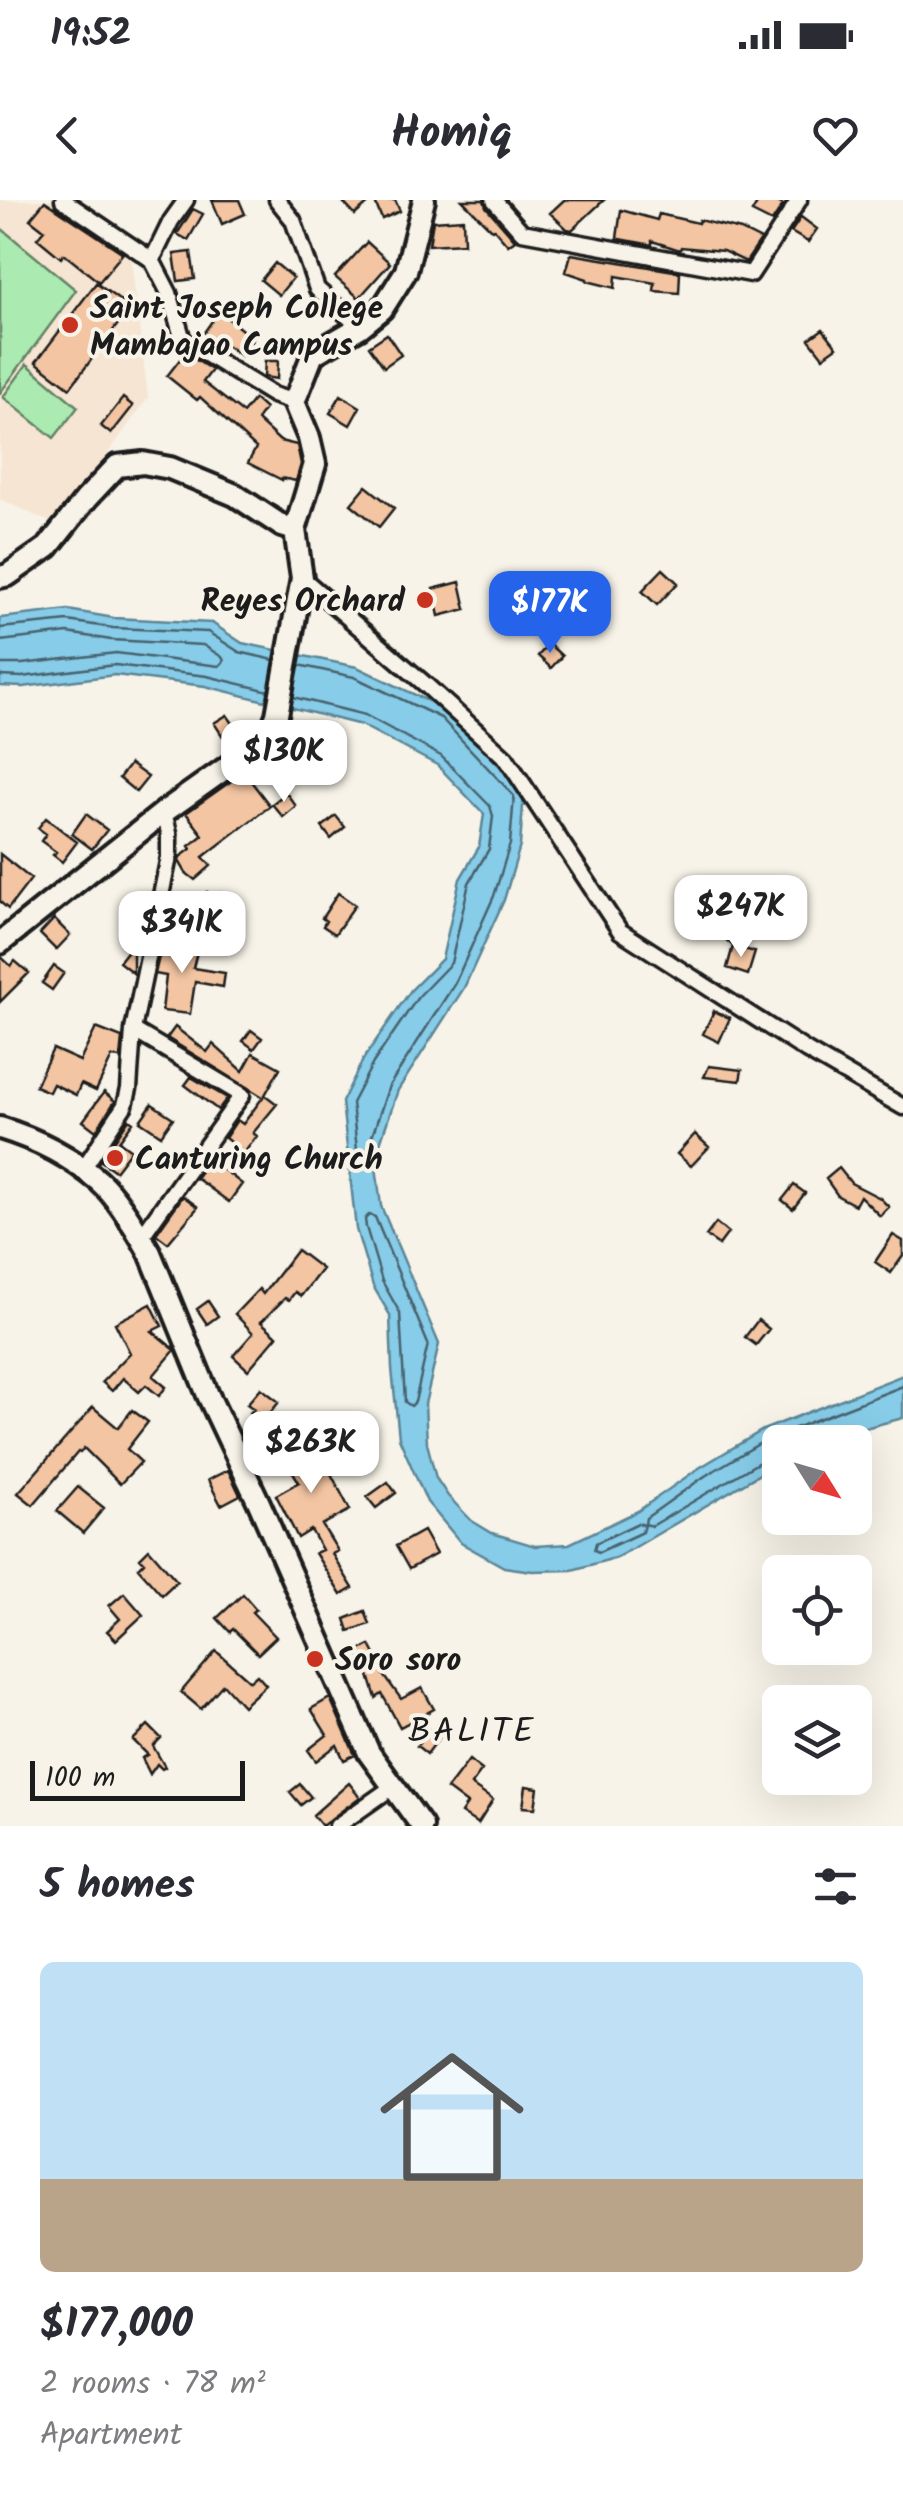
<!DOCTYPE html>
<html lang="en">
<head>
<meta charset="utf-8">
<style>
  body { margin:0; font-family:Kalam,sans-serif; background:#f2f2f3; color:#2b2b33; height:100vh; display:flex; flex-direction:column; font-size:38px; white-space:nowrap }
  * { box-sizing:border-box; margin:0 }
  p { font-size:32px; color:#7c7c81 }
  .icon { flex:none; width:55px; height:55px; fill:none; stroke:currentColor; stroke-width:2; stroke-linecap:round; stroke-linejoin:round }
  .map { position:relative; height:1626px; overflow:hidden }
  .details { display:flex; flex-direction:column; background:#fff; flex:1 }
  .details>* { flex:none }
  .needle { width:65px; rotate:127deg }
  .buttons { position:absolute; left:762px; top:1225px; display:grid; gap:20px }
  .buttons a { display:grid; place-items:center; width:110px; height:110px; border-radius:15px; background:#fff; box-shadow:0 10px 40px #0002; font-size:50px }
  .scale { position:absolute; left:30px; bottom:25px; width:215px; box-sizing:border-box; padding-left:10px; border:5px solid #1c1c1c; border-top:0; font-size:28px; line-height:35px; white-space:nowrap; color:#1c1c1c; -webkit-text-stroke:8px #f7f3e8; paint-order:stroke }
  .price { position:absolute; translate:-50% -85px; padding:0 22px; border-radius:20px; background:#fff; color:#222; font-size:32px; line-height:65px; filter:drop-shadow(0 2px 5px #0008) }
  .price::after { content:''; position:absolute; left:50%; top:60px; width:30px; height:22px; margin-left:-15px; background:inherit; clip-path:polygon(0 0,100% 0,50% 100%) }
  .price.current { background:#2563eb; color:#fff }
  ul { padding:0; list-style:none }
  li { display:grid; align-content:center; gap:20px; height:530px; padding:0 40px }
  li+li { border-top:2px solid #e1e1e2 }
  li span { display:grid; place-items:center; height:310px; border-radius:15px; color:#555 }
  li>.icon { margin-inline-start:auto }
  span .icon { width:180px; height:180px; fill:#fffc; stroke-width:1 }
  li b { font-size:42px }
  h2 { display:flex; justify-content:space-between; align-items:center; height:120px; padding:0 40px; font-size:42px }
  .status { display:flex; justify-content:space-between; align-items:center; height:70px; padding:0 50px; background:#fff; direction:ltr }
  .status svg { height:28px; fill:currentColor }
  header { display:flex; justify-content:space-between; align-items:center; height:130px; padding:0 40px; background:#fff; font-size:45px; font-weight:800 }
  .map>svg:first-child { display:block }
</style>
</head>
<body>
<div class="status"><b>19:52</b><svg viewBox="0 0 49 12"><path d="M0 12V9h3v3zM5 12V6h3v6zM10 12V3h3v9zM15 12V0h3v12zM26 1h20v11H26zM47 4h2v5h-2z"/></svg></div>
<header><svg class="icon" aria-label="back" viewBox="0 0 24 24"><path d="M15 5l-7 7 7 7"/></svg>Homiq<svg class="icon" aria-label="heart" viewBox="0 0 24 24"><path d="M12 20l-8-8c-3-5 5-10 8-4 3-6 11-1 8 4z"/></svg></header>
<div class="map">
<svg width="903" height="1626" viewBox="0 0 903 1626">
  <rect width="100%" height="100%" fill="#f7f3e8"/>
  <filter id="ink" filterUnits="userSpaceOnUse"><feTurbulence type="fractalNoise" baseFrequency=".01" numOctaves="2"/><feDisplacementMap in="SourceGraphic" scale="20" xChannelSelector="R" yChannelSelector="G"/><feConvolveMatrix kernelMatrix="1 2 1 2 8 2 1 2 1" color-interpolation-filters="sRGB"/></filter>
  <g filter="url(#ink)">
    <!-- built -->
    <path fill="#f6e5d3" d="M 0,0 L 59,0 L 130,51 L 148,198 L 56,325 L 0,299 Z"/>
    <!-- green -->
    <path fill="#abeab1" stroke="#648366" stroke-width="2.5" d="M 2,29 L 76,90 L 0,193 L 0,32 Z
      M 27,164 L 78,207 L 54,238 L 3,197 Z"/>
    <!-- water -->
    <path fill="#87cce8" stroke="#5c8696" stroke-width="2.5" d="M 68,410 L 114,418 L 212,423 L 242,443 L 357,467 L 447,510 L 524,592 L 520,646 L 504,700 L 464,788 L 398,890 L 375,958 L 381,1006 L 439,1144 L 425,1204 L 427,1243 L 436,1278 L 448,1296 L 472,1321 L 492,1333 L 535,1346 L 569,1344 L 638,1311 L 699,1268 L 763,1230 L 903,1175 L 903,1218 L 861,1229 L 827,1242 L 780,1242 L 780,1262 L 632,1349 L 615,1358 L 572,1370 L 532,1371 L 504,1367 L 461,1343 L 427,1302 L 399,1238 L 392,1169 L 390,1115 L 373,1086 L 356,1029 L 342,902 L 364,858 L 411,790 L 442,759 L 460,679 L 479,647 L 484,614 L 437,565 L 361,525 L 205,486 L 115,475 L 23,487 L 0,486 L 0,418 Z"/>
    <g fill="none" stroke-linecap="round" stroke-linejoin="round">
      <!-- shore -->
      <path stroke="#47626e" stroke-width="2.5" d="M 0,428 L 68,421 L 113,428 L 208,432 L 239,452 L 274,460
        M 0,441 L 68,433 L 111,440 L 203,445 L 222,457 L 224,461 L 219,466 L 116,453 L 22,464 L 0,464
        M 0,476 L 22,477 L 115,465 L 207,476 L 269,491
        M 293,497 L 365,515 L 441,556 L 490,606 L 493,616 L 489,649 L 469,683 L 451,763 L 418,797 L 373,863 L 352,903 L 357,950 L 363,954 L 367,951 L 389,886 L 455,783 L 494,696 L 510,644 L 514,596 L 441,518 L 354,477 L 299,465
        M 369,1015 L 375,1017 L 428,1144 L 415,1202 L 411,1206 L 405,1202 L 400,1113 L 382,1081 L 366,1027 L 365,1019 Z
        M 780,1254 L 771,1255 L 652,1326 L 645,1324 L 646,1318 L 705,1276 L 767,1239 L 903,1186
        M 638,1323 L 644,1325 L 642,1332 L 599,1352 L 594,1350 L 596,1343 Z"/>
    </g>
    <!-- building -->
    <path fill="#f3c5a2" stroke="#1c1c1c" stroke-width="2.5" d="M 212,0 L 239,0 L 245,14 L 222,24 Z
      M 341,0 L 372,0 L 355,15 Z
      M 374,0 L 395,0 L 400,11 L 382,19 Z
      M 462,0 L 484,0 L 486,7 L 515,40 L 508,45 L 494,29 L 492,30 Z
      M 564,0 L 604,0 L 572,30 L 567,29 L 550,13 Z
      M 759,0 L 774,0 L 783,5 L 772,22 L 752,12 Z
      M 45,1 L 123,53 L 99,82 L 64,54 L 61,58 L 37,38 L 44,30 L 30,19 Z
      M 193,9 L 203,14 L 188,40 L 177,34 Z
      M 621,10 L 657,20 L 659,14 L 698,23 L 699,20 L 741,30 L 761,40 L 746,62 L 723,51 L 681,47 L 680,50 L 652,41 L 652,45 L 620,39 L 617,38 Z
      M 801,17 L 817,29 L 808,42 L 791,32 Z
      M 463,19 L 464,43 L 429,45 L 433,21 Z
      M 367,42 L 390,63 L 359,98 L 335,77 Z
      M 191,52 L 195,79 L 178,81 L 174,54 Z
      M 571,54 L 680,72 L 679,93 L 654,91 L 655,83 L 616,76 L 615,88 L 587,81 L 587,79 L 566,72 Z
      M 275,63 L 293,78 L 279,95 L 261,80 Z
      M 96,83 L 130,108 L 70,188 L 36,162 Z
      M 219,111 L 253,139 L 241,156 L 222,142 L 217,148 L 200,138 Z
      M 823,129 L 837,147 L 823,157 L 809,139 Z
      M 387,134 L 401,155 L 384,167 L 369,146 Z
      M 185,153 L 212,170 L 203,182 L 243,213 L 254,199 L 265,209 L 257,220 L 280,241 L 297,245 L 301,264 L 296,281 L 282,278 L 282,280 L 248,263 L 256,248 L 200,197 L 197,200 L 167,176 Z
      M 265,161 L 278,161 L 277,179 L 264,177 Z
      M 341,195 L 360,207 L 350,225 L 330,213 Z
      M 123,198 L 133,206 L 111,234 L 101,226 Z
      M 366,286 L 394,308 L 379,327 L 351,304 Z
      M 663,369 L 678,383 L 657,405 L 642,391 Z
      M 460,382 L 466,409 L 439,416 L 433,389 Z
      M 549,444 L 562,456 L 551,468 L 538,456 Z
      M 227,515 L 237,529 L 224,538 L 214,523 Z
      M 130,564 L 148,577 L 136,592 L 119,578 Z
      M 244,572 L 270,606 L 203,657 L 211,666 L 195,680 L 186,673 L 179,661 L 180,657 L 191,649 L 189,646 L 203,635 L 186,613 Z
      M 286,593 L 296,606 L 283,617 L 272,604 Z
      M 86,614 L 107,630 L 92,649 L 72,634 Z
      M 336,616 L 345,627 L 331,639 L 322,627 Z
      M 46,618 L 77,642 L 62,662 L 53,655 L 56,652 L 41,641 L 46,634 L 38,628 Z
      M 0,654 L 31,679 L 8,709 L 0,702 Z
      M 207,692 L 215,701 L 221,693 L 236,704 L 225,718 L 243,738 L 226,753 L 203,728 L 201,738 L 189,724 L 193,720 L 185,710 Z
      M 338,693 L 355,705 L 335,734 L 323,726 L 326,721 L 322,718 Z
      M 54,719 L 70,735 L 56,750 L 40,734 Z
      M 728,725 L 740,731 L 733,746 L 723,737 Z
      M 163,739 L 198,748 L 193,768 L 225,773 L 223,787 L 195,782 L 190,814 L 162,811 L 166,776 L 155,774 Z
      M 133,744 L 133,773 L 119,762 Z
      M 733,746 L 755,752 L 748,775 L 727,768 Z
      M 0,756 L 11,766 L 15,761 L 29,773 L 0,802 Z
      M 54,766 L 64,773 L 52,790 L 42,783 Z
      M 714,811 L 730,818 L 719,842 L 703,834 Z
      M 175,827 L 207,852 L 213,844 L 243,871 L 253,853 L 280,868 L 265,895 L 277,904 L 253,933 L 257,936 L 244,953 L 225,938 L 237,920 L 243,924 L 263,897 L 167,838 Z
      M 96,828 L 122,838 L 120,858 L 112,857 L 96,891 L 81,884 L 76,895 L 53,884 L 49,892 L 35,886 L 53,849 L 80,861 Z
      M 251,830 L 262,838 L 254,849 L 243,841 Z
      M 709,866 L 742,870 L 740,881 L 704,877 Z
      M 191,877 L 227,898 L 218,910 L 185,885 Z
      M 104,892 L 115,901 L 96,931 L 83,921 Z
      M 152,904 L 173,918 L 161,935 L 140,921 Z
      M 129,919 L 133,922 L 119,941 L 131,950 L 115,971 L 101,961 Z
      M 695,934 L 709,947 L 691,966 L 677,954 Z
      M 210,959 L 242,984 L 229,1002 L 196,978 Z
      M 839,968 L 851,983 L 880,998 L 889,1007 L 880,1016 L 860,996 L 855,1005 L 838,996 L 826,979 Z
      M 794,985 L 805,993 L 793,1009 L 782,1000 Z
      M 183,996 L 198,1007 L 168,1043 L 156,1034 Z
      M 716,1023 L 728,1033 L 719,1045 L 706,1036 Z
      M 893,1035 L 903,1041 L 903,1056 L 891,1073 L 875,1062 Z
      M 297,1050 L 322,1069 L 301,1096 L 295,1092 L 289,1100 L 285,1098 L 261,1122 L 277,1136 L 248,1170 L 233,1156 L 253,1133 L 235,1114 L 259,1089 L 263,1094 Z
      M 208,1101 L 218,1116 L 207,1124 L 197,1109 Z
      M 151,1104 L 162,1126 L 152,1131 L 175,1150 L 153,1176 L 166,1187 L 159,1196 L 146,1185 L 139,1192 L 123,1178 L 112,1191 L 102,1182 L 130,1153 L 115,1123 Z
      M 758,1120 L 769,1129 L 756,1145 L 745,1137 Z
      M 261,1188 L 279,1202 L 262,1223 L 250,1213 L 254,1209 L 247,1204 Z
      M 93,1207 L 118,1228 L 132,1210 L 148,1222 L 127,1249 L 141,1262 L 120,1284 L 84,1248 L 80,1253 L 78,1252 L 33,1305 L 18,1293 Z
      M 301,1225 L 314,1247 L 316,1245 L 350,1310 L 322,1325 L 338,1351 L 332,1354 L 353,1388 L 341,1395 L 315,1353 L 322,1350 L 311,1330 L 298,1338 L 276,1295 L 299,1282 L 284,1257 L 270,1263 L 262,1243 L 281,1234 L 282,1236 Z
      M 228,1270 L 240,1295 L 221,1305 L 208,1280 Z
      M 388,1282 L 396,1293 L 376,1308 L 367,1297 Z
      M 78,1287 L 104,1308 L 83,1333 L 57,1311 Z
      M 423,1331 L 436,1354 L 409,1369 L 396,1346 Z
      M 149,1349 L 177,1381 L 162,1395 L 138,1368 L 144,1362 L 140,1358 Z
      M 124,1393 L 143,1415 L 116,1440 L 107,1431 L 120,1419 L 109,1406 Z
      M 243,1394 L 256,1409 L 252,1412 L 276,1437 L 258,1454 L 233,1429 L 230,1432 L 217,1418 Z
      M 365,1411 L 370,1424 L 349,1431 L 345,1419 Z
      M 370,1445 L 380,1464 L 385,1462 L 389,1473 L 384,1475 L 401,1499 L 422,1488 L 434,1509 L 400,1527 L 382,1494 L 376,1498 L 367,1469 L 357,1452 Z
      M 216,1451 L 250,1481 L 257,1475 L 266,1485 L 243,1506 L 223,1484 L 201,1509 L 181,1492 Z
      M 330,1498 L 355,1555 L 344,1560 L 337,1545 L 316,1561 L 308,1550 L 327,1535 L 311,1509 Z
      M 148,1525 L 161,1538 L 153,1546 L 165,1567 L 162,1569 L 157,1564 L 150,1574 L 142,1558 L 148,1555 L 133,1540 Z
      M 429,1530 L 439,1538 L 427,1554 L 417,1546 Z
      M 469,1560 L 482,1570 L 471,1585 L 493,1600 L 478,1624 L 461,1613 L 467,1604 L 447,1589 Z
      M 349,1583 L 360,1597 L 322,1626 L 313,1615 Z
      M 300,1584 L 311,1597 L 301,1605 L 290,1592 Z
      M 526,1586 L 538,1588 L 535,1608 L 523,1607 Z"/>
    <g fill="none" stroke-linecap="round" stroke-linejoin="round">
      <!-- street casing -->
      <g stroke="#1c1c1c" stroke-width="21">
        <path id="street" d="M 63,0 L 152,60 L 169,93 L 183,140 L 273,195 L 294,202
          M 277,0 L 293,20 L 317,89 L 360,127
          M 494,0 L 522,32 L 751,74 L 799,0
          M 152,60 L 171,21 L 186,0
          M 302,378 L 426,485 L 506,558 L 620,731 L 807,851 L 903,907
          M 133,830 L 242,895 L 141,1037
          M 83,969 L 125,905 L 129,889 L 133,830 L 169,657 L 169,633 L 164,612
          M 337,1626 L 394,1586"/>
      </g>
      <!-- secondary casing -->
      <g stroke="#1c1c1c" stroke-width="28">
        <path id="secondary" d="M 295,330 L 315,264 L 309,238 L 294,202 L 313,154 L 360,127 L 382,109 L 406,71 L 424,0
          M 0,377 L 8,375 L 48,347 L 86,299 L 117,266 L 143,263 L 170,268 L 235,295 L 282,326 L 295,330 L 302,378 L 277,515 L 270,533 L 261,543 L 164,612 L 0,743
          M 0,928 C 36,939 70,956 99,981 C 116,996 138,1032 150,1053 L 208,1195 L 259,1303 L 369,1553 L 422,1626"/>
      </g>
      <!-- street -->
      <use href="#street" stroke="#f7f3e8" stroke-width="14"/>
      <!-- secondary -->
      <use href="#secondary" stroke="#f7f3e8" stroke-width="20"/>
    </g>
  </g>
  <!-- markers -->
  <g fill="#c8321e" stroke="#f7f3e8" stroke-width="4">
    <circle cx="70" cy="125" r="10"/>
    <circle cx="425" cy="400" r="10"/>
    <circle cx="115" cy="958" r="10"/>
    <circle cx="315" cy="1459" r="10"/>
  </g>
  <g text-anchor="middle" stroke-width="8" stroke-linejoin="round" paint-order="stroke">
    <!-- poi labels -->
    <g font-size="32" font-weight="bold" fill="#1c1c1c" stroke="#f7f3e8" text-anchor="start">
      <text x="90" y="118">Saint Joseph College<tspan x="90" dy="37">Mambajao Campus</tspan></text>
      <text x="405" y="411" text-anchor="end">Reyes Orchard</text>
      <text x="135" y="969">Canturing Church</text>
      <text x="335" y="1470">Soro soro</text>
    </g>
    <!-- neighbourhood labels -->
    <g font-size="35" letter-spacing="2.5" fill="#1c1c1c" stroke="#f7f3e8">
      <text x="472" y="1542">BALITE</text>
    </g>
  </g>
</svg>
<div class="buttons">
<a><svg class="needle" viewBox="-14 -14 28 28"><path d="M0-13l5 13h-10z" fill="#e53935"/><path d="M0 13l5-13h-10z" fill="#7c7c81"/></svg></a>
<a><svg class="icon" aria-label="locate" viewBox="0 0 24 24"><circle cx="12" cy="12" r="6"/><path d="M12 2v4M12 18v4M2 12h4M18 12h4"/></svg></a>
<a><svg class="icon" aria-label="layers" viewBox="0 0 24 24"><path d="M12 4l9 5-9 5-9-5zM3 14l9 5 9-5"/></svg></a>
</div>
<div class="scale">100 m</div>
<b class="price current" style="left:550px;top:456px">$177K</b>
<b class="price" style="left:284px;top:605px">$130K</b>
<b class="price" style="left:741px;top:760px">$247K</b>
<b class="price" style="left:182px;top:776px">$341K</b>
<b class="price" style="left:311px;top:1296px">$263K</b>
</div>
<section class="details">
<h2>5 homes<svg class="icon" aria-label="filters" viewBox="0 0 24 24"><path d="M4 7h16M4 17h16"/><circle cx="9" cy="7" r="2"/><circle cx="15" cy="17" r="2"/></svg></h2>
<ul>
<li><span style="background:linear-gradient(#bfe0f5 70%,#b9a48a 0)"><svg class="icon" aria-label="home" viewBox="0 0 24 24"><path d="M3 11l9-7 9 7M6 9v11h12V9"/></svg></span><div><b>$177,000</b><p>2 rooms · 78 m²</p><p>Apartment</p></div></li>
</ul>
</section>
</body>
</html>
